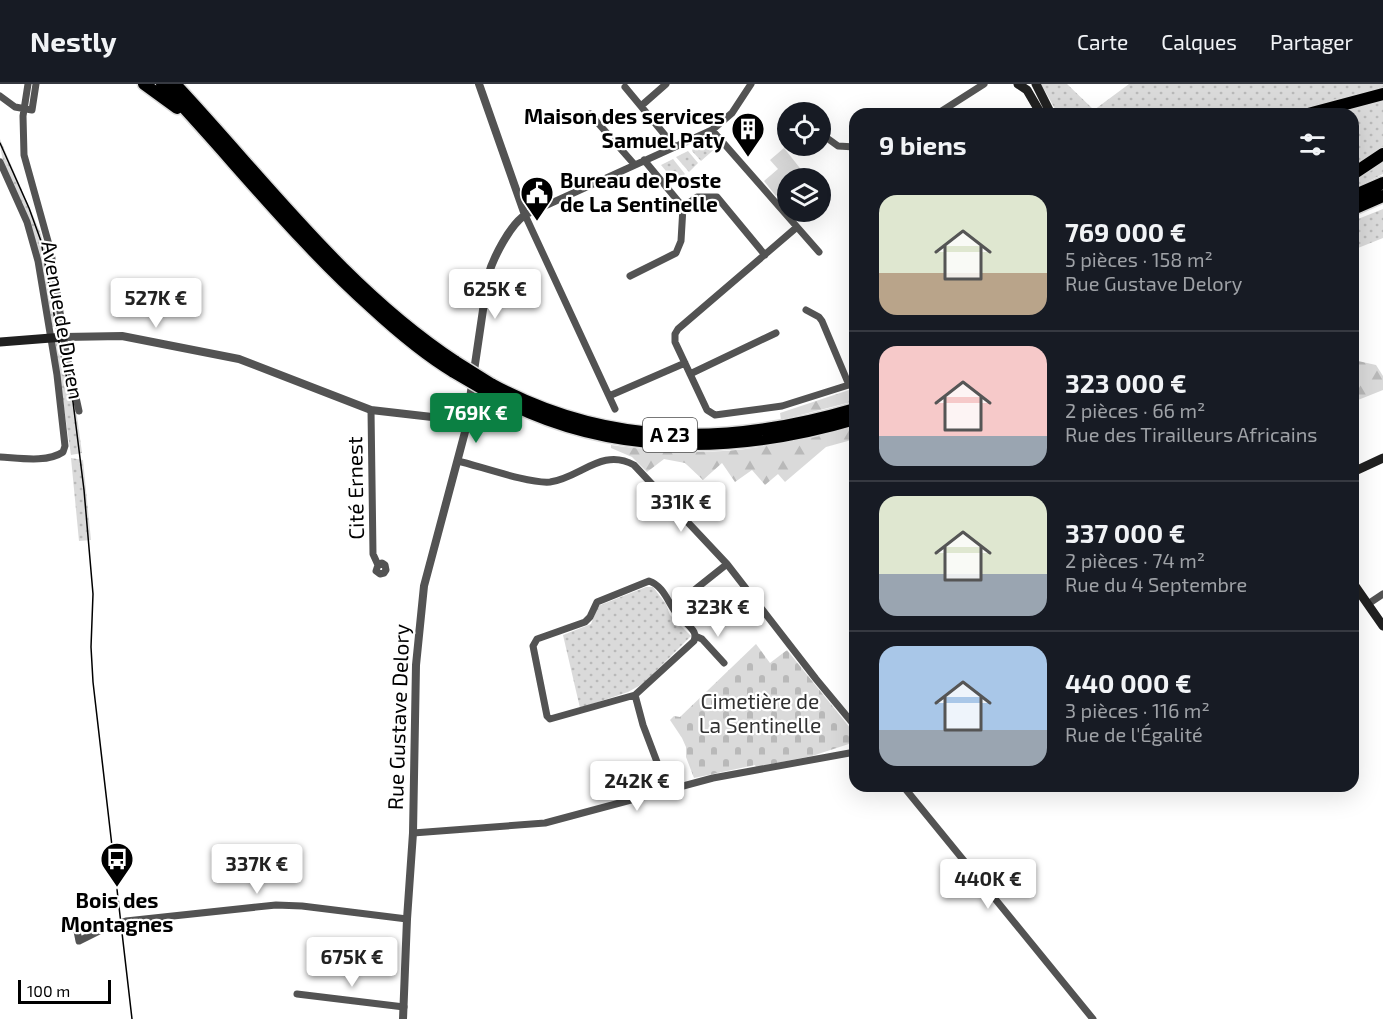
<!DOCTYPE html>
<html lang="fr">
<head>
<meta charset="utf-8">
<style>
  body { margin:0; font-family:"Exo 2",sans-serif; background:#20242c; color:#f1f3f6; height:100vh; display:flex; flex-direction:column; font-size:22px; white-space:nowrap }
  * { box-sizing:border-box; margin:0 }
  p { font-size:20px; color:#9ea1a6 }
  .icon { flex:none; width:33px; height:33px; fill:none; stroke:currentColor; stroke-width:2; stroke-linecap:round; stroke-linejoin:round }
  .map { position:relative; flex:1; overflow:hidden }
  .side { position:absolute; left:849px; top:24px; width:510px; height:684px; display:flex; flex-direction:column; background:#171b24; border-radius:18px; box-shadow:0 6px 24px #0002 }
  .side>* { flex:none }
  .fabs { position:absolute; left:777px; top:18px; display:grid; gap:12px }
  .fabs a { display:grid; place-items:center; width:54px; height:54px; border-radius:50%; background:#171b24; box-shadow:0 6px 24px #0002; font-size:30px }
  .scale { position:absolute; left:18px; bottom:15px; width:93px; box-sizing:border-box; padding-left:6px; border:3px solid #000; border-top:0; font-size:16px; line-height:21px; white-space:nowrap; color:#000; -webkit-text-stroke:4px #fff; paint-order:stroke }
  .price { position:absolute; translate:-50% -51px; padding:0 14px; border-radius:6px; background:#fff; color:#222; font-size:20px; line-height:39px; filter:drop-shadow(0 2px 3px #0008) }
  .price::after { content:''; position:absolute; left:50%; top:36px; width:18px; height:14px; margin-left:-9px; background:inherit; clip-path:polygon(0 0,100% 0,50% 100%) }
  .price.on { background:#0b8043; color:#fff }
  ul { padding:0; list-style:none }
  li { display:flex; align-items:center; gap:18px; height:150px; padding:0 30px }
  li+li { border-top:2px solid #363941 }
  li span { display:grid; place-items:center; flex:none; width:168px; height:120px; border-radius:18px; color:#555 }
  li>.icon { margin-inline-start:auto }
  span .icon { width:72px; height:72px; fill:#fffc; stroke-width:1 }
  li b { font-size:26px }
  h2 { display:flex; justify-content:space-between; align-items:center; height:72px; padding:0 30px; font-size:26px }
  header { display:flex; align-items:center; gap:36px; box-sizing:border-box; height:84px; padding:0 30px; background:#171b24; border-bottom:2px solid #363941 }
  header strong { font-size:28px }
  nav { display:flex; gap:33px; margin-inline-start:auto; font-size:21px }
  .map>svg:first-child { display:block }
</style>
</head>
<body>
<header>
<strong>Nestly</strong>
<nav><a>Carte</a><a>Calques</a><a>Partager</a></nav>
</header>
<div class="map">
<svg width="1383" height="935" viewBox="0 0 1383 935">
  <defs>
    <pattern id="grass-dots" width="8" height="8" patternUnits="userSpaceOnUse" patternTransform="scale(1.5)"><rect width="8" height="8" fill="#dadada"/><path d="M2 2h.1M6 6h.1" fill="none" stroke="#b9b9b9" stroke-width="1.8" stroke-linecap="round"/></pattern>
    <pattern id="forest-firs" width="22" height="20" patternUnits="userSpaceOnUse" patternTransform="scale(1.5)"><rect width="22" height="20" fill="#dadada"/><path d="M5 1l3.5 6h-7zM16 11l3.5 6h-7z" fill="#b9b9b9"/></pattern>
    <pattern id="cemetery-stones" width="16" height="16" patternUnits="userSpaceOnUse" patternTransform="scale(1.5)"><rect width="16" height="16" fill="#dadada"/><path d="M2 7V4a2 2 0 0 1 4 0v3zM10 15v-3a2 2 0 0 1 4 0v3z" fill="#b9b9b9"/></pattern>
  </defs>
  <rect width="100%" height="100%" fill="#fff"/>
  <!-- grass -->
  <path fill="url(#grass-dots)" d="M 1041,0 L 1067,0 L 1094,26 L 1129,0 L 1383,0 L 1383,90 L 1353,105 L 1353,30 L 1058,30 Z
    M 0,55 L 41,150 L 48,177 L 58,242 L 52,243 C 46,209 42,175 31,142 C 21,113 0,86 0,55 Z
    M 711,57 L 718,62 L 701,77 L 692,67 L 693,64 Z
    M 688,67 L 698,79 L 689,88 L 676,73 Z
    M 673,75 L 685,90 L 676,99 L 661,81 Z
    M 1383,125 L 1383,154 L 1353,166 L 1353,137 Z
    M 61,256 L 75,317 L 82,369 L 71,371 L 54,257 Z
    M 71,374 L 83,376 L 91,456 L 79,457 Z
    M 646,503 L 653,503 L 666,520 L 670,531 L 691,552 L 644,599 L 628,608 L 580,624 L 563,551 L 591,540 L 598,522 Z"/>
  <!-- forest -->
  <path fill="url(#forest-firs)" d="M 1358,277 L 1376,281 L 1383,292 L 1383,306 L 1353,318 L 1353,278 Z
    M 855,304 L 855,317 L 781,336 L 780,329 Z
    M 855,343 L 855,355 L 826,363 L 785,398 L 778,390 L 765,401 L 752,386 L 735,398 L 722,379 L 703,396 L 685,379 L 664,375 L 647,388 L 632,373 L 611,364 L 611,361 C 660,368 711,371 759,363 C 791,358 823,350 855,343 Z"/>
  <!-- cemetery -->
  <path fill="url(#cemetery-stones)" d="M 756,560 L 770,579 L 787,566 L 855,650 L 855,658 L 812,672 L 756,683 L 755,681 L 694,694 L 686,673 L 686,663 L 682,654 L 670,636 L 674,632 L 680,633 Z"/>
  <!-- park -->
  <path fill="#dadada" d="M 784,64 L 803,88 L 795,94 L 788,94 L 787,102 L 776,112 L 764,97 L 778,85 L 770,76 Z"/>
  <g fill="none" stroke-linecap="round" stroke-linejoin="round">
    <!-- motorway casing -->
    <g stroke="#dbdbdb" stroke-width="15">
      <path id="motorway" d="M 144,0 L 177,24
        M 162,0 C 232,74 295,155 371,223 C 397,247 424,270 454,288
        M 175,0 C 265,96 345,205 456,278
        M 1308,30 L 1383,10
        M 1353,90 L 1383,70
        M 1353,112 L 1383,99
        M 1353,125 L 1383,112
        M 491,300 C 608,364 730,362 855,325
        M 490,309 C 603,373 733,371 855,335"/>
    </g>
    <!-- minor -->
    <path stroke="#535353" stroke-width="7" d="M 28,0 L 23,32 L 24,71 L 51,168 L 66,268 L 79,327
      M 625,3 L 674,62
      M 0,12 L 15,23 L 32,26 L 36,0
      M 641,22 L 666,0
      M 590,30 L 634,80
      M 937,30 L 984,0
      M 712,46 L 819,168
      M 820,49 L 838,62 L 855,63
      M 0,78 L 27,138 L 38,177 L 57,291 L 65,362 L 63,368 C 47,379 19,374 0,373
      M 683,123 L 697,113 L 717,113 L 765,171
      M 797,143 L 678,245 L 675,250 L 675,258 L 707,326 L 715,331 L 782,322 L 855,299
      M 630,192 L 676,169 L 681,157 L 683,123 L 644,76
      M 806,226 L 819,233 L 822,237 L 849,301
      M 690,290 L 776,249
      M 609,312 L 685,279
      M 615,325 L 525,131 L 712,46 L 732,29 L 751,0
      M 371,326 L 373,470 L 378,481 L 376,487 L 380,490 L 384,489 L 386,486 L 385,481 L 382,479 L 378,481
      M 458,377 C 479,382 530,400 550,398 C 580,394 602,363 634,381 L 727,480 L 816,595 L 855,642
      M 1368,520 L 1383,510
      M 673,523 L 727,480
      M 695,552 L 702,555 L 724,579
      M 635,611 L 694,557 C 695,553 696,552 694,548 C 690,541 682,536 677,530 C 668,519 664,502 649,497 L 597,518 L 590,533 L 585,538 L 537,555 L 533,562 L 547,632 L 550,635 L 635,611 L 643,641 L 668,707
      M 903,702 L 1093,935
      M 413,749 L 545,739 L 713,694 L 855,668
      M 101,846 L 83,843 L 77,847 L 79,857 L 101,846 L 126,837 L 276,821 L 302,822 L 407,835
      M 297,910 L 404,923"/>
    <!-- tertiary -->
    <path stroke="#535353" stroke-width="8" d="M 64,253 L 122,252 L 239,275 L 371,326 L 467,337
      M 403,935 L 407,835 L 413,749 L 416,581 L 424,502 L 465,348 L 488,192 C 493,174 510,141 525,131 L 479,0"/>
    <!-- secondary -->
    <path stroke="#202020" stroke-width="9" d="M 1018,0 L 1027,6 L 1041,30
      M 1036,0 L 1051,30
      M 0,258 L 64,253
      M 1353,388 L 1383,374
      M 1353,499 L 1383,542"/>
    <!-- motorway -->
    <use href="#motorway" stroke="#000" stroke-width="12"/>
    <!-- tram -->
    <path stroke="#000" stroke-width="1.5" d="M 0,59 L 29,124 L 41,157 L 62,275 L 73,318 L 84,406 L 93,510 L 91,563 L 93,598 L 132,935"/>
    <!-- motorway-bridge casing -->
    <g stroke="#dbdbdb" stroke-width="15" stroke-linecap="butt">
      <path id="motorway-bridge" d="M 456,278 L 491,300
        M 454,288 L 490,309"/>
    </g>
    <!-- motorway-bridge -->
    <use href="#motorway-bridge" stroke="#000" stroke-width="12"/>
  </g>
  <!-- icons -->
  <defs>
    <g id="building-pin" transform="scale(1.725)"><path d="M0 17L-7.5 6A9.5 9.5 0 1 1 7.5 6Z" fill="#000" stroke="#fff"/><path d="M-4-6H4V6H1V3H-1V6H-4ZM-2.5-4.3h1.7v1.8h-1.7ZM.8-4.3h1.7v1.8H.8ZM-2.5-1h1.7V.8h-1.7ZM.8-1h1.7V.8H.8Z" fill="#fff"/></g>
    <g id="civic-pin" transform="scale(1.725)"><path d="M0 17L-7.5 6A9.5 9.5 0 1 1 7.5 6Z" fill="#000" stroke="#fff"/><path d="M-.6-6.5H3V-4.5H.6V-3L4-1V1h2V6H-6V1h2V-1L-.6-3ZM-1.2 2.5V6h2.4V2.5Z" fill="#fff"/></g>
    <g id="bus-pin" transform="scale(1.725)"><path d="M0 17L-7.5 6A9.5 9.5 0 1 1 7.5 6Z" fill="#000" stroke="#fff"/><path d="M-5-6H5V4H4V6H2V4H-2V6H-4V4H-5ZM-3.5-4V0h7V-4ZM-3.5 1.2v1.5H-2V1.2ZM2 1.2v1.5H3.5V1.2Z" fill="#fff"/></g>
  </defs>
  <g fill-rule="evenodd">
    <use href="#building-pin" x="748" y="45"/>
    <use href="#civic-pin" x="537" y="109"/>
    <use href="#bus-pin" x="117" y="775"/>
  </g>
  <g text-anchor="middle" stroke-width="4.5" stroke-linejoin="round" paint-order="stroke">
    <!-- shield labels -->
    <rect fill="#fff" stroke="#4c4c4c" stroke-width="1.5" x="643" y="334" width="54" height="34" rx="4.5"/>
    <g font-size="20" font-weight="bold" fill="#000">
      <text x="670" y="358">A 23</text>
    </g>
    <!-- poi labels -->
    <g font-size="21" font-weight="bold" fill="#000" stroke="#fff" text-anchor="end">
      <text x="725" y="40">Maison des services<tspan x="725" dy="24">Samuel Paty</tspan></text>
      <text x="560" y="104" text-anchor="start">Bureau de Poste<tspan x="560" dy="24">de La Sentinelle</tspan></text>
      <text x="117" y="824" text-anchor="middle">Bois des<tspan x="117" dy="24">Montagnes</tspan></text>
    </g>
    <!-- street labels -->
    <g font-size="21" fill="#000" stroke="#fff">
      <text transform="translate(62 236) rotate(80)" y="7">Avenue de Duren</text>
      <text transform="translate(356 404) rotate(-91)" y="7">Cité Ernest</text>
      <text transform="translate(399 633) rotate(-88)" y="7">Rue Gustave Delory</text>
    </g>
    <!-- park labels -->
    <g font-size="21" fill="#313131" stroke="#fff">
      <text x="760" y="625">Cimetière de<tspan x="760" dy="24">La Sentinelle</tspan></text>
    </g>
  </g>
</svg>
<div class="fabs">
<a><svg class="icon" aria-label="locate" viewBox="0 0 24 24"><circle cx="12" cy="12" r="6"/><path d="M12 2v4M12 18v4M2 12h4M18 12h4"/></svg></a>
<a><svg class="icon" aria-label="layers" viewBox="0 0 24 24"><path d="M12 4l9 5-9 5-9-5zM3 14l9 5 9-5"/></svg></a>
</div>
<div class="scale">100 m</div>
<b class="price" style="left:495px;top:236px">625K €</b>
<b class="price" style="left:156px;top:245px">527K €</b>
<b class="price on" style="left:476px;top:360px">769K €</b>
<b class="price" style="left:681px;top:449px">331K €</b>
<b class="price" style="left:718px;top:554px">323K €</b>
<b class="price" style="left:637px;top:728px">242K €</b>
<b class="price" style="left:257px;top:811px">337K €</b>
<b class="price" style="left:988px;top:826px">440K €</b>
<b class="price" style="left:352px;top:904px">675K €</b>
<section class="side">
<h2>9 biens<svg class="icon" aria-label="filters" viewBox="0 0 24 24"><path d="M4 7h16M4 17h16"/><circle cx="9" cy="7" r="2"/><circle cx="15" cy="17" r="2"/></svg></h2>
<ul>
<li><span style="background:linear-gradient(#dfe7d0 65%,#b9a48a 0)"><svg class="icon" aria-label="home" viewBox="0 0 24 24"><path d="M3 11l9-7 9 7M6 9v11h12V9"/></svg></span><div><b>769 000 €</b><p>5 pièces · 158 m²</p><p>Rue Gustave Delory</p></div></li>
<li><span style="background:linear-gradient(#f6c9c9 75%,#9aa5b1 0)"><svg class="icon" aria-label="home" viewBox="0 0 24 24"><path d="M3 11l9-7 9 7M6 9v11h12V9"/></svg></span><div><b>323 000 €</b><p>2 pièces · 66 m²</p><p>Rue des Tirailleurs Africains</p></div></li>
<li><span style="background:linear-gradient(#dfe7d0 65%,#9aa5b1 0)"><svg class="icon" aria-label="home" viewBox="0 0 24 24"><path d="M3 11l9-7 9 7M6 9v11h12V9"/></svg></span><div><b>337 000 €</b><p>2 pièces · 74 m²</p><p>Rue du 4 Septembre</p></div></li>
<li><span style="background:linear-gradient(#a9c7e8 70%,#9aa5b1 0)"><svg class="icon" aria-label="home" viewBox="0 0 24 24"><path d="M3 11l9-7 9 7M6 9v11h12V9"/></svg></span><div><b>440 000 €</b><p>3 pièces · 116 m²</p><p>Rue de l'Égalité</p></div></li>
</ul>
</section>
</div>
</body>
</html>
